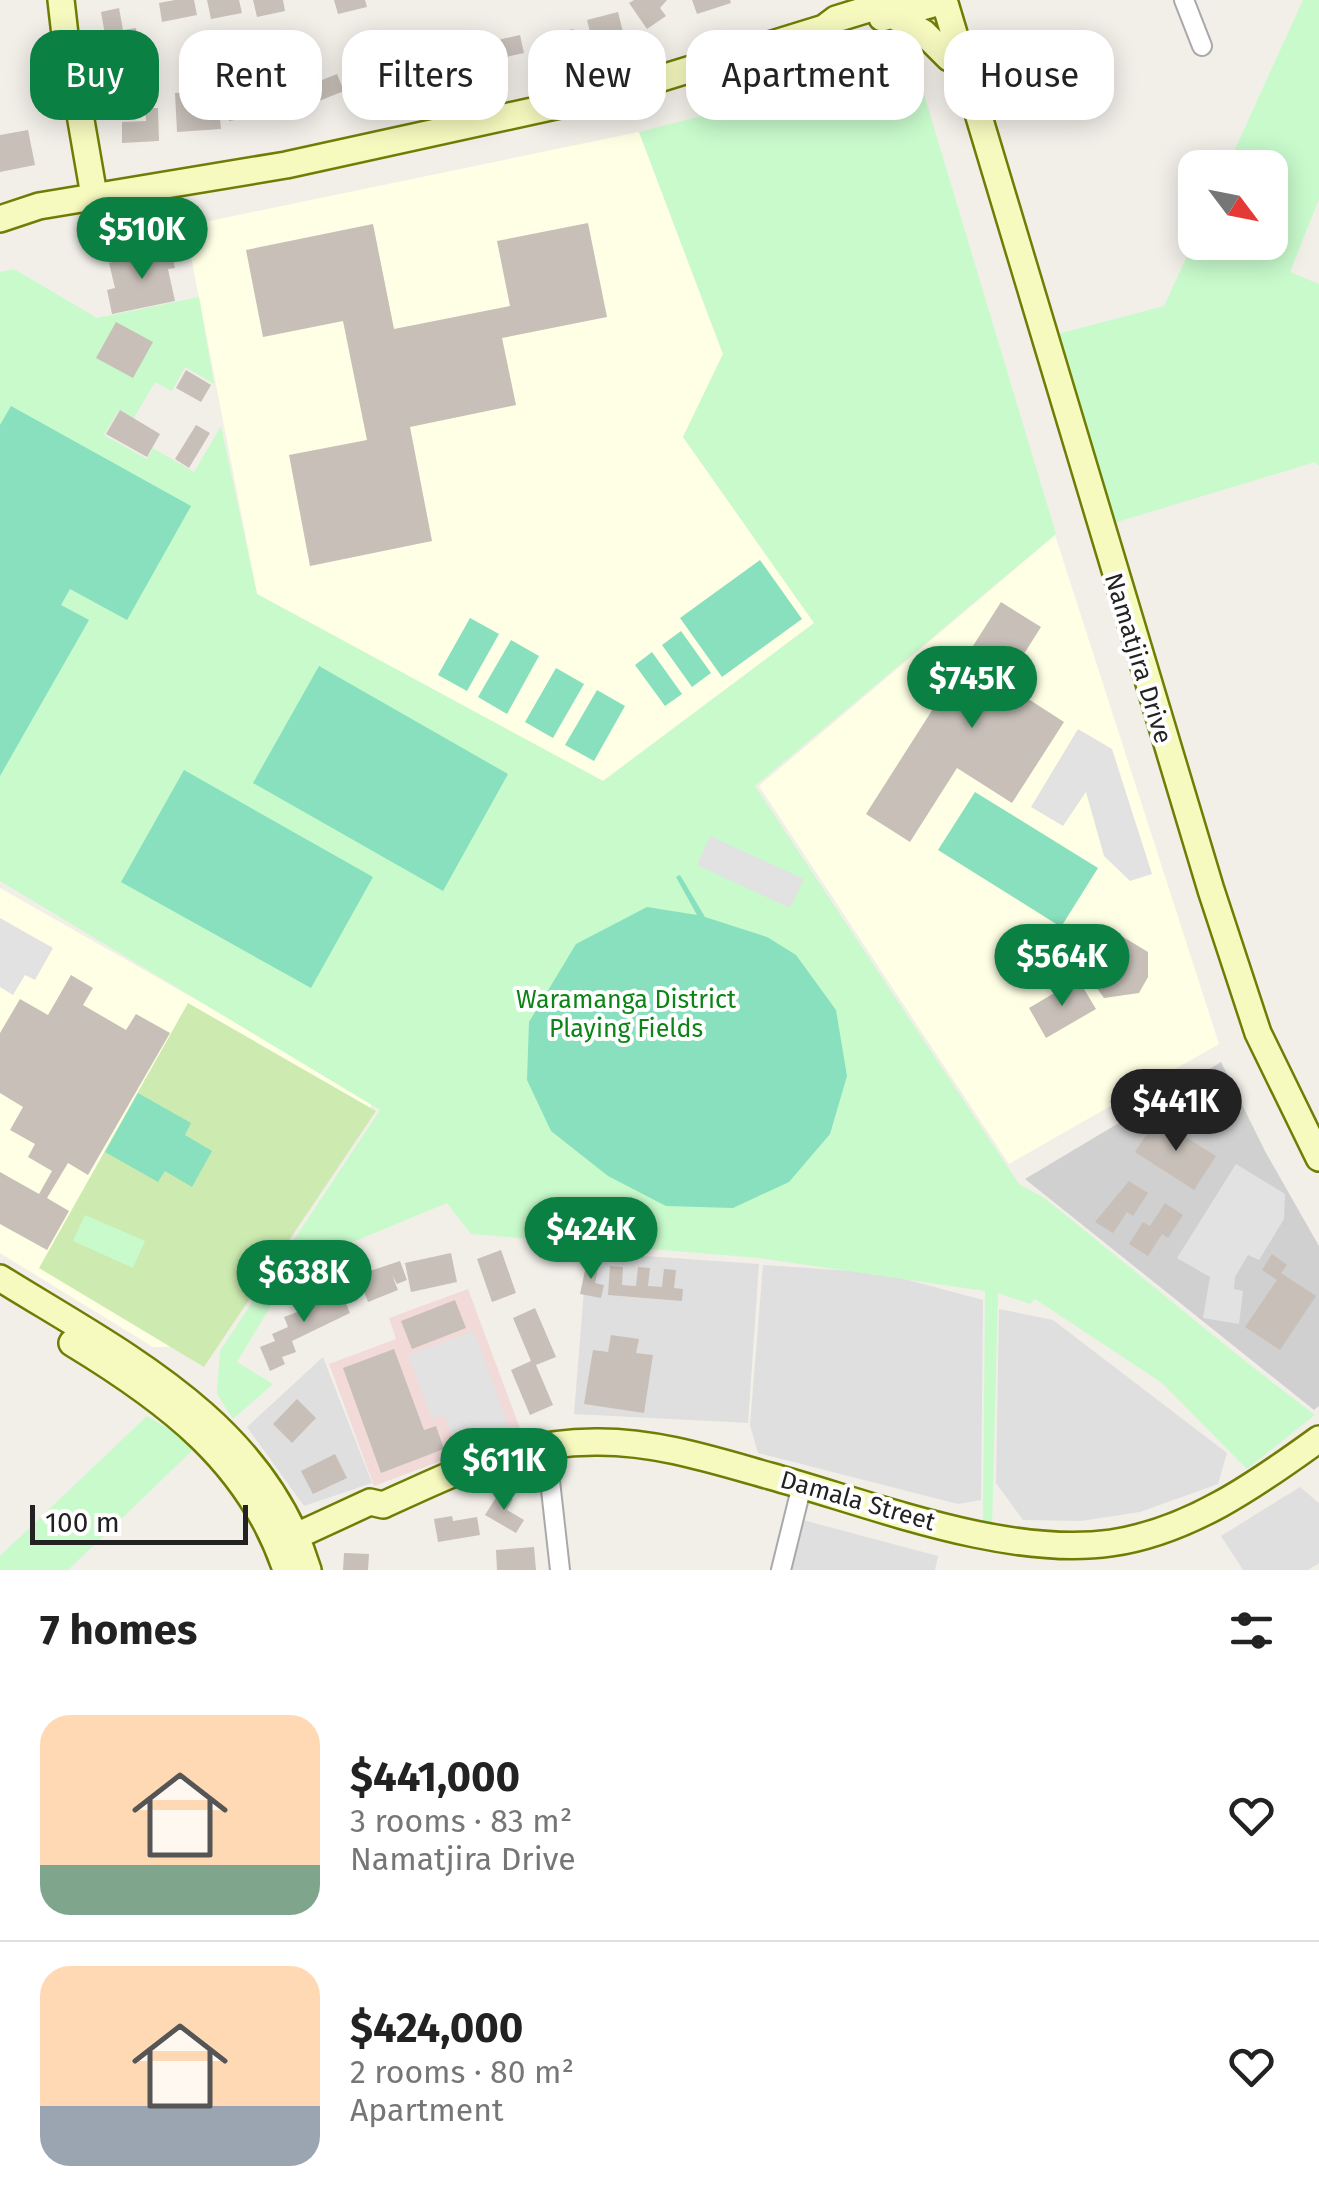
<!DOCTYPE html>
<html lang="en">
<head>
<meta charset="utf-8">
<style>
  body { margin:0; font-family:"Fira Sans",sans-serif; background:#f6f6f6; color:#222; height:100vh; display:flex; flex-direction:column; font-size:38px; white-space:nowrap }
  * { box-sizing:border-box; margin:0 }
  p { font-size:32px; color:#767676 }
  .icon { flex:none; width:55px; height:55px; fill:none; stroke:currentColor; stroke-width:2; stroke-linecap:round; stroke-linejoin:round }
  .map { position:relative; height:1570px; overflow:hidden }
  .drawer { display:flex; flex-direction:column; background:#fff; flex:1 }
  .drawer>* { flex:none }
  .top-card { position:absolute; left:30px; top:30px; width:1260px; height:90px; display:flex; gap:20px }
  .needle { width:65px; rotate:122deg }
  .controls { position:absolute; left:1178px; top:150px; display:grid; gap:20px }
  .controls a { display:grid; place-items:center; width:110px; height:110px; border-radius:20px; background:#fff; box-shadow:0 5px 25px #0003; font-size:50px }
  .scale { position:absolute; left:30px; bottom:25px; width:218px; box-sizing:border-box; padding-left:10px; border:5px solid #222; border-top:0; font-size:28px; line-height:35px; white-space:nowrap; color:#222; -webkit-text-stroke:8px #fff; paint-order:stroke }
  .price { position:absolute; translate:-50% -85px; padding:0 22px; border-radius:35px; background:#0b8043; color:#fff; font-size:32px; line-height:65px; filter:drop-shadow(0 2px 5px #0008) }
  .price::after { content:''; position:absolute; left:50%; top:60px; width:30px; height:22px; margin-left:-15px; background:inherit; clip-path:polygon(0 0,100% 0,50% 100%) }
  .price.on { background:#222; color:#fff }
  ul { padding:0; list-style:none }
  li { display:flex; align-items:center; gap:30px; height:250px; padding:0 40px }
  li+li { border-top:2px solid #e0e0e0 }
  li span { display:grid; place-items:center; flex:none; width:280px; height:200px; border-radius:30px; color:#555 }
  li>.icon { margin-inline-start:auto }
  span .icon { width:120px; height:120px; fill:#fffc; stroke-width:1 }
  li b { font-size:42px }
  h2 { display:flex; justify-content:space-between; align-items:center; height:120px; padding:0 40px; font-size:42px }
  .chip { padding:0 35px; border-radius:30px; background:#fff; box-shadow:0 5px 25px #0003; font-size:35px; line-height:90px }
  .chip.on { background:#0b8043; color:#fff }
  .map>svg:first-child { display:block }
</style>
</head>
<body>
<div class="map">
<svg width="1319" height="1570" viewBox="0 0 1319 1570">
  <rect width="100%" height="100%" fill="#f2efe9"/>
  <!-- residential -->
  <path fill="#e0dfdf" d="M 587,1252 L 759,1264 L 748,1423 L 574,1414 Z
    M 763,1265 L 882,1273 L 983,1300 L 981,1500 L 958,1504 L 758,1453 L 750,1425 Z
    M 999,1309 L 1053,1320 L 1227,1453 L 1218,1484 L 1140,1512 L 1081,1521 L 1023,1520 L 996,1483 Z
    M 323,1357 L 372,1483 L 304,1506 L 247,1427 Z
    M 1300,1487 L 1319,1503 L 1319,1563 L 1308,1570 L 1243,1570 L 1221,1536 Z
    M 799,1519 L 938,1556 L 935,1570 L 791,1570 Z"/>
  <!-- commercial -->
  <path fill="#f2dad9" d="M 468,1289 L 521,1431 L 374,1486 L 329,1364 L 396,1339 L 389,1318 Z"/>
  <!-- education -->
  <path fill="#ffffe5" d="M 639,132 L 723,354 L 683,437 L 814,623 L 603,781 L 257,594 L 185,226 Z
    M 1055,535 L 1219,1044 L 1009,1164 L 759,786 Z
    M 0,888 L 374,1101 L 217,1340 L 207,1346 L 153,1347 L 0,1253 Z"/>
  <!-- religious -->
  <path fill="#d0d0d0" d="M 1221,1062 L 1266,1153 L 1319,1246 L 1319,1406 L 1314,1410 L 1025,1179 Z"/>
  <!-- grass -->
  <path fill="#cdebb0" d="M 188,1003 L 376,1111 L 204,1367 L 39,1268 Z"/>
  <!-- park -->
  <path fill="#c8facc" d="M 1303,0 L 1319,0 L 1319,199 L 1290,272 L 1319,284 L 1319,466 L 1315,462 L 1114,523 L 1054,335 L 1164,306 L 1195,239 L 1270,242 L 1270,168 L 1227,167 Z
    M 914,61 L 1056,534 L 755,786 L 1019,1184 L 1044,1198 C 1135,1270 1223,1346 1315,1415 L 1247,1469 L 1162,1383 L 1035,1299 L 1030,1304 L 998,1293 L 992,1528 L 983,1524 L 985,1291 L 759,1258 L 471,1234 L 447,1203 L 295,1266 L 237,1362 L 273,1384 L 233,1419 L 217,1394 L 220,1351 L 380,1110 L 0,881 L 0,272 L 14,269 L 97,318 L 199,297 L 214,384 L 185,367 L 172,391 L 155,382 L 134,418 L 119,410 L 104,435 L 147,459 L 153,448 L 194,472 L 221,426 L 257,594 L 603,781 L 814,623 L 683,437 L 723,354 L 639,132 Z
    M 85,1215 L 145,1241 L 133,1268 L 73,1241 Z
    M 147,1416 L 197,1446 L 68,1570 L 0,1570 L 0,1556 Z"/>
  <!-- pitch -->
  <path fill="#88e0be" d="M 11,406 L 191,506 L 127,620 L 70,589 L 61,605 L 89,620 L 0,776 L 0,425 Z
    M 760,560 L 802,619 L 722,677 L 680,618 Z
    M 470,618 L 499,634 L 467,691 L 438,675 Z
    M 681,631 L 711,673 L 692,687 L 662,645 Z
    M 511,640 L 539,656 L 507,714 L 478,697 Z
    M 652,652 L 682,694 L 665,706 L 635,665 Z
    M 319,666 L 508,774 L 443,891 L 253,783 Z
    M 556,668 L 584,684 L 553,738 L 525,722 Z
    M 597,690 L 625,706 L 594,761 L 565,745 Z
    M 184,770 L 373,877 L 311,988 L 121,882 Z
    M 975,792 L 1098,868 L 1061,927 L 938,850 Z
    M 680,875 L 705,917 L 767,937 L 796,955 L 836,1010 L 847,1076 L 830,1134 L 789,1182 L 733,1208 L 666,1206 L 608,1176 L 551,1131 L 527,1080 L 529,1022 L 576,944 L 647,907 L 697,915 L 676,877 Z
    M 138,1093 L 191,1123 L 185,1135 L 212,1151 L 192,1187 L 165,1171 L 158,1182 L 105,1152 Z"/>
  <!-- parking -->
  <path fill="#e2e2e2" d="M 1078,729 L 1112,749 L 1152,874 L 1130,881 L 1104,856 L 1086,792 L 1063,826 L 1031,807 Z
    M 710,836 L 804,879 L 790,908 L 697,865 Z
    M 0,918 L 53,948 L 35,980 L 25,975 L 13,995 L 0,987 Z
    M 1236,1164 L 1285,1194 L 1284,1219 L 1259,1260 L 1248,1255 L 1235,1277 L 1234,1289 L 1243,1291 L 1239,1324 L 1203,1318 L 1210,1277 L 1177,1258 Z
    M 474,1331 L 511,1433 L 458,1453 L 444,1415 L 432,1419 L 408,1355 Z"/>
  <!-- building -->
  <path fill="#c7bfb8" d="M 175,0 L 194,0 L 197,15 L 162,22 L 159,3 Z
    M 207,0 L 239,0 L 242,13 L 211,19 Z
    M 253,0 L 283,0 L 285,11 L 257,17 Z
    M 334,0 L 365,0 L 367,7 L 338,14 Z
    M 634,0 L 667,0 L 660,8 L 666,16 L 647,29 L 629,3 Z
    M 692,0 L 730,0 L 731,3 L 697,14 Z
    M 119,8 L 123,30 L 136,28 L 138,40 L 107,46 L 101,12 Z
    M 618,12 L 623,32 L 610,35 L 612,43 L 594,48 L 587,20 Z
    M 573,29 L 578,47 L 546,54 L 542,36 Z
    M 471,34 L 479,50 L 447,67 L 439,51 Z
    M 520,35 L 524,53 L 493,60 L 489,42 Z
    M 423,44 L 431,63 L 401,76 L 393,58 Z
    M 126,58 L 132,93 L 114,97 L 108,61 Z
    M 380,61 L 388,78 L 359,93 L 350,75 Z
    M 337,74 L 344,91 L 314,103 L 307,86 Z
    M 195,92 L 196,110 L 219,109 L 221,129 L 177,132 L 175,93 Z
    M 293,94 L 297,113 L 275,118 L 271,98 Z
    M 256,96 L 259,116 L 229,121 L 226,101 Z
    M 145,108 L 158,108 L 159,141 L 122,143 L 122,122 L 146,121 Z
    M 28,130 L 35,165 L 0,172 L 0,135 Z
    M 588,223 L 607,317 L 502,338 L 516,405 L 410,427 L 432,541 L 310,566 L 289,455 L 367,440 L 343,321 L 263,337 L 246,250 L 373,224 L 394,329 L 510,306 L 497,241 Z
    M 170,248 L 175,268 L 168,269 L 175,301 L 112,314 L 107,290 L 115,288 L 109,263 Z
    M 116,322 L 153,342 L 133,378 L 96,358 Z
    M 186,370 L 211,385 L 201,402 L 176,388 Z
    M 120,410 L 160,434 L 147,457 L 106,434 Z
    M 196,425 L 210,433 L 189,468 L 175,459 Z
    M 1001,602 L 1041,627 L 1005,684 L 1064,722 L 1012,803 L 957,768 L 910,842 L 866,814 Z
    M 1110,929 L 1148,952 L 1148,977 L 1139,993 L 1104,998 L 1081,966 L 1076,940 L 1097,951 Z
    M 71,975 L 93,988 L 83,1005 L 126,1030 L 136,1014 L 170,1033 L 88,1175 L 68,1163 L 47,1198 L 69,1211 L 47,1250 L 0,1224 L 0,1172 L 39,1194 L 52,1171 L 28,1157 L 35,1144 L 10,1130 L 23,1107 L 0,1093 L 0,1033 L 20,999 L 48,1015 Z
    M 1078,979 L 1096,1009 L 1046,1038 L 1029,1008 Z
    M 1157,1119 L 1216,1156 L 1194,1190 L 1135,1152 Z
    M 1129,1181 L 1148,1193 L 1133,1216 L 1127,1212 L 1113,1233 L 1095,1222 Z
    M 1165,1203 L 1183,1215 L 1168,1238 L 1162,1234 L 1148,1256 L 1129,1244 L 1143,1222 L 1150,1226 Z
    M 501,1250 L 516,1293 L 492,1302 L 477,1259 Z
    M 451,1253 L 457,1282 L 411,1292 L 405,1263 Z
    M 1272,1254 L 1287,1265 L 1281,1273 L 1316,1296 L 1280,1350 L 1245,1327 L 1277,1280 L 1262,1270 Z
    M 400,1261 L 407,1280 L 397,1284 L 392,1275 L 398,1290 L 368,1302 L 358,1275 Z
    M 587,1261 L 599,1264 L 595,1283 L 604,1285 L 601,1298 L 580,1294 Z
    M 610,1266 L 623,1267 L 622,1285 L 636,1286 L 638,1267 L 650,1268 L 648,1286 L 662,1287 L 664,1269 L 676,1270 L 674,1288 L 683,1289 L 682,1301 L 608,1295 Z
    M 340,1288 L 350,1313 L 292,1341 L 296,1352 L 282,1357 L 285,1364 L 270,1371 L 260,1347 L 275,1341 L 272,1334 L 288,1327 L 284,1317 L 300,1311 L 297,1305 Z
    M 455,1300 L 466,1328 L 412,1349 L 401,1321 Z
    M 535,1308 L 556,1357 L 536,1365 L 553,1405 L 530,1415 L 511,1370 L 531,1361 L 513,1318 Z
    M 611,1335 L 639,1339 L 636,1353 L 653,1355 L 644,1413 L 584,1404 L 593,1350 L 608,1352 Z
    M 394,1349 L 424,1430 L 436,1426 L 444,1449 L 381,1473 L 343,1368 Z
    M 297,1399 L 316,1418 L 292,1443 L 273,1424 Z
    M 335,1454 L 347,1478 L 313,1494 L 301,1471 Z
    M 500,1491 L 513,1499 L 507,1510 L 524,1520 L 516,1533 L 485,1515 Z
    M 452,1516 L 453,1521 L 477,1517 L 480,1535 L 438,1542 L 434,1519 Z
    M 534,1547 L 536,1570 L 497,1570 L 496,1550 Z
    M 344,1553 L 369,1554 L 368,1570 L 343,1570 Z"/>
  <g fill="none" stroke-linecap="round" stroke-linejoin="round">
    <!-- street casing -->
    <g stroke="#a9a9a9" stroke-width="22">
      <path id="street" d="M 1184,0 L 1202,46
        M 546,1445 L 560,1570
        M 781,1570 L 802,1485"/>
    </g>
    <!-- secondary casing -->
    <g stroke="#707d05" stroke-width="30">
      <path id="secondary" d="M 61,0 L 72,96 L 78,103 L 96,207
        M 944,0 L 1211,890 L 1258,1033 L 1319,1158
        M 892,15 L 924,33 L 949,58
        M 882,18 L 944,1
        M 0,219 L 39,206 L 286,165 L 610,94 L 824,28 L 836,19 L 898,0
        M 0,1278 C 122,1354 263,1422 308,1570
        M 72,1343 C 166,1400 250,1462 286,1570
        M 277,1545 L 370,1502 L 383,1505 C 456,1472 516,1441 599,1442 C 658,1442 713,1460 770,1476 C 871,1504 1006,1558 1111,1543 C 1189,1532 1257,1484 1319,1439"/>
    </g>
    <!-- street -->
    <use href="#street" stroke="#fff" stroke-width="18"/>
    <!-- secondary -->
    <use href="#secondary" stroke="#f7fabf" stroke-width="25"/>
  </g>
  <g text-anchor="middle" stroke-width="8" stroke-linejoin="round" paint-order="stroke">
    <!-- street labels -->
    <g font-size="25" fill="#222" stroke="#fff">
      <text transform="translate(1139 658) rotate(73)" y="9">Namatjira Drive</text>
      <text transform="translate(858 1500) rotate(16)" y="9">Damala Street</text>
    </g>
    <!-- park labels -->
    <g font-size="25" fill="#0c8416" stroke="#fff">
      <text x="626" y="1008">Waramanga District<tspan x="626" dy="29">Playing Fields</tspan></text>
    </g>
  </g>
</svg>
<div class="controls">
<a><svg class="needle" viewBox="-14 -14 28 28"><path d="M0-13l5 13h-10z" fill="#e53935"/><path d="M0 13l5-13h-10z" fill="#767676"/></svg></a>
</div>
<div class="scale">100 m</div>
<b class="price" style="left:142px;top:282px">$510K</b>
<b class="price" style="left:972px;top:731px">$745K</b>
<b class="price" style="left:1062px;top:1009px">$564K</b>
<b class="price on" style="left:1176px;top:1154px">$441K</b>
<b class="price" style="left:591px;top:1282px">$424K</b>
<b class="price" style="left:304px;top:1325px">$638K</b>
<b class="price" style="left:504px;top:1513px">$611K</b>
<div class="top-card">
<a class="chip on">Buy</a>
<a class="chip">Rent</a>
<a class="chip">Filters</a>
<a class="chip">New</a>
<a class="chip">Apartment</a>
<a class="chip">House</a>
</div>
</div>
<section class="drawer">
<h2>7 homes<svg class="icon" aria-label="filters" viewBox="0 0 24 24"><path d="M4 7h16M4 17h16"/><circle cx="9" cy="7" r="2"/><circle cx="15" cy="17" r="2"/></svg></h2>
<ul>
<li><span style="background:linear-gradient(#ffd9b3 75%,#7fa58c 0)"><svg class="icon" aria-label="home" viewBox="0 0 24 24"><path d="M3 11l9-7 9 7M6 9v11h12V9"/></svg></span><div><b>$441,000</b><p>3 rooms · 83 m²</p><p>Namatjira Drive</p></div><svg class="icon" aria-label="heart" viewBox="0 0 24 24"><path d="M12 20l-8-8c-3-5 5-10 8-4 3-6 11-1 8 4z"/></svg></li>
<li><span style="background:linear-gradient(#ffd9b3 70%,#9aa5b1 0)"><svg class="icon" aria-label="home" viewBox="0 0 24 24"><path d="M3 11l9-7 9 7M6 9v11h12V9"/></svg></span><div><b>$424,000</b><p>2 rooms · 80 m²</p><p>Apartment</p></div><svg class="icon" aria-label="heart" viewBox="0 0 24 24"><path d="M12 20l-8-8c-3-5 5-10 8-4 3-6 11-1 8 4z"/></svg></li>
</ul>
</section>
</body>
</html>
